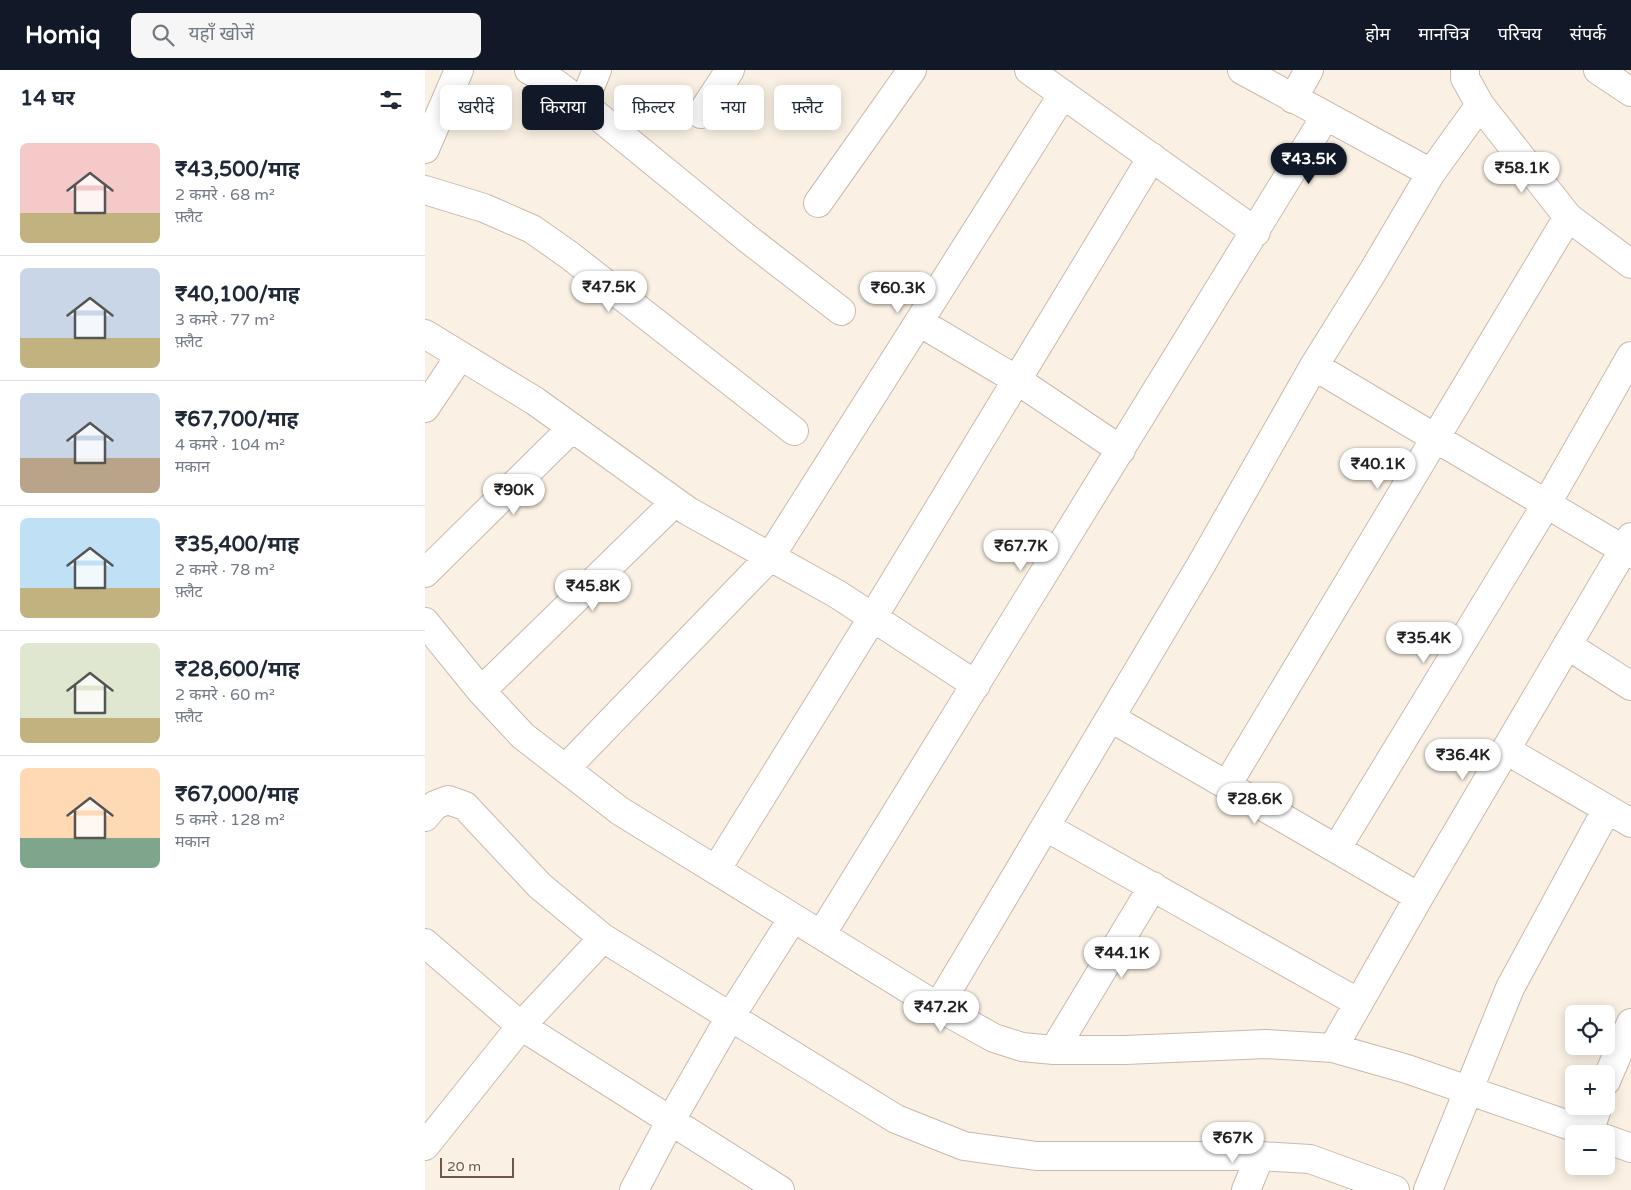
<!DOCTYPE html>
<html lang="hi">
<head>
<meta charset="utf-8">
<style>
  body { margin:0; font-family:"Varela Round","Noto Sans Devanagari",sans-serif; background:#f6f6f7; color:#1f2937; height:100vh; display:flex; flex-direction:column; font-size:19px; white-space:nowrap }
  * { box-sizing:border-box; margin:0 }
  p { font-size:16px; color:#747a83 }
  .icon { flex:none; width:28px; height:28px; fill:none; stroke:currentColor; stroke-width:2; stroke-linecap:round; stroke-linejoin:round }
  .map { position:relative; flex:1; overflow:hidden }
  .side { display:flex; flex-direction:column; background:#fff; width:425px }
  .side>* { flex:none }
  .banner { position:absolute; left:15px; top:15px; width:475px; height:45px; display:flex; gap:10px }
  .buttons { position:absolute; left:1140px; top:935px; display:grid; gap:10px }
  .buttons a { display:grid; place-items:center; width:50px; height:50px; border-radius:8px; background:#fff; box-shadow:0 2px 12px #0003; font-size:25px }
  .scale { position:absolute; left:15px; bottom:12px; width:74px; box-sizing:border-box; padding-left:5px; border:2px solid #70574c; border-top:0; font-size:14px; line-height:18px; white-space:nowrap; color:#70574c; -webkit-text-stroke:4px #fdf5ea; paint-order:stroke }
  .price { position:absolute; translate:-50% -42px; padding:0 11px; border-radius:18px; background:#fff; color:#222; font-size:16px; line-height:32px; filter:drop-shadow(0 1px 2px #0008) }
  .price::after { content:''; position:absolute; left:50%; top:30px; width:15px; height:11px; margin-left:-8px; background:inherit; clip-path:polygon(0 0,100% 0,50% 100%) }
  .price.on { background:#111827; color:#fff }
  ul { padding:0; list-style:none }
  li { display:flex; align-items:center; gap:15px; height:125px; padding:0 20px }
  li+li { border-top:1px solid #e0e1e3 }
  li span { display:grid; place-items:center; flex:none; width:140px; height:100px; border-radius:8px; color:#555 }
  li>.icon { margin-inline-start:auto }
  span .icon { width:60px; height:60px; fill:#fffc; stroke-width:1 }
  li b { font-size:21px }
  h2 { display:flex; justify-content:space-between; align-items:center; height:60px; padding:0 20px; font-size:21px }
  .pill { padding:0 18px; border-radius:8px; background:#fff; box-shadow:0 2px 12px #0003; font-size:18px; line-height:45px }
  .pill.on { background:#111827; color:#fff }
  header { display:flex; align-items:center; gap:30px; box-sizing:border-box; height:70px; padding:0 25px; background:#111827; color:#fff }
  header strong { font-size:24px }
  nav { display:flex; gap:28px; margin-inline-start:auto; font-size:18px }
  .search { width:350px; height:45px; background:#f6f6f7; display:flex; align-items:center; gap:12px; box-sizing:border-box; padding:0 18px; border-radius:8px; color:#747a83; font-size:19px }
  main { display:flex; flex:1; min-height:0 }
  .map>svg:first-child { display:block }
</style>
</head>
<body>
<header>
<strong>Homiq</strong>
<div class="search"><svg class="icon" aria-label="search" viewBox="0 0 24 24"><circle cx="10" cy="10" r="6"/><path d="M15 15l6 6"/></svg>यहाँ खोजें</div>
<nav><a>होम</a><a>मानचित्र</a><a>परिचय</a><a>संपर्क</a></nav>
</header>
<main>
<section class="side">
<h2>14 घर<svg class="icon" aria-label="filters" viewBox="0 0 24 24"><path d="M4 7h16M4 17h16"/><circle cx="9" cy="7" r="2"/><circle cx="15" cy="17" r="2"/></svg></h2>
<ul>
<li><span style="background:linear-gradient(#f6c9c9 70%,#c2b280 0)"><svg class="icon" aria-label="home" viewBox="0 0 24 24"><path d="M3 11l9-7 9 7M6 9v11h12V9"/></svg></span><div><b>₹43,500/माह</b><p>2 कमरे · 68 m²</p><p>फ़्लैट</p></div></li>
<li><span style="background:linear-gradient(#c9d6e8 70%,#c2b280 0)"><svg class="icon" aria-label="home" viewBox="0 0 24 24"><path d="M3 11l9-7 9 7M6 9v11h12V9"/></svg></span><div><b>₹40,100/माह</b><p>3 कमरे · 77 m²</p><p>फ़्लैट</p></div></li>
<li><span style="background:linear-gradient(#c9d6e8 65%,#b9a48a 0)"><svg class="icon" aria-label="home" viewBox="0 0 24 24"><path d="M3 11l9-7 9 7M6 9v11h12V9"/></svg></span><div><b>₹67,700/माह</b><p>4 कमरे · 104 m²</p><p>मकान</p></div></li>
<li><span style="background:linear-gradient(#bfe0f5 70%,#c2b280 0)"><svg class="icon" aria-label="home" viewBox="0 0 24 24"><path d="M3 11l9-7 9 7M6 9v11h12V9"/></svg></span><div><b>₹35,400/माह</b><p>2 कमरे · 78 m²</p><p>फ़्लैट</p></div></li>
<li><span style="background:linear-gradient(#dfe7d0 75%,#c2b280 0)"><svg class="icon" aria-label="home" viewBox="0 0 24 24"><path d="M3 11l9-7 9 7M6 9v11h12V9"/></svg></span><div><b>₹28,600/माह</b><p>2 कमरे · 60 m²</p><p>फ़्लैट</p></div></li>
<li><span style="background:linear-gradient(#ffd9b3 70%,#7fa58c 0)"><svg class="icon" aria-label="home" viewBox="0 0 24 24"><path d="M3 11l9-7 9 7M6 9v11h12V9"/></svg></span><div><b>₹67,000/माह</b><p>5 कमरे · 128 m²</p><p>मकान</p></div></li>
</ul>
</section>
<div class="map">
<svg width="1206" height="1120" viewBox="0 0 1206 1120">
  <rect width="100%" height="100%" fill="#faf1e4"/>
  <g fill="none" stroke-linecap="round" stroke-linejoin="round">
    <!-- minor casing -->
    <g stroke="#cab8ac" stroke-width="30">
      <path id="minor" d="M 104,0 L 130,13 L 158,34 L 323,169 L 416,241
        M 604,0 L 831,162
        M 817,0 L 1006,103
        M 1040,0 L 1040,8 L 1055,35 L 1143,147 L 1206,194
        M 1173,0 L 1206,22
        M 868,29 L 884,0
        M 158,34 L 172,0
        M 276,44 L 305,0
        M 0,79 L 34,0
        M 0,120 L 59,138 L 107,159 L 144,185 L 369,361
        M 393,133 L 487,0
        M 494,252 L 592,310 L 696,380
        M 0,264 L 110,331 L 263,441 L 412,524 L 551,615
        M 889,296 L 1206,484
        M 0,338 L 35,286
        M 0,503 L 147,358
        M 0,552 L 56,621 L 98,666 L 195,741 L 513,937 L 569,968 L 597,977 L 629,980 L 700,980 L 841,974 L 908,978 L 982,999 L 1169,1064
        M 1142,575 L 1206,616
        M 56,621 L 250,432
        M 686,648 L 994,827
        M 1081,680 L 1206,753
        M 141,698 L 345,487 L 638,24
        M 802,715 L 1143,147
        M 0,747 L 10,735 L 23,730 L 40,736 L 115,816 L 178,868
        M 621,757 L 934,933
        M 912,778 L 1122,433 L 1206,286
        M 291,800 L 448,547 L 727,87
        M 396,865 L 900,47
        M 0,873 L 96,956 L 355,1120
        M 513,937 L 776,495 L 889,296 L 947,203 L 1006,103 L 1055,35
        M 908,978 L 994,827 L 1206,467
        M 629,980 L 728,816
        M 1181,1011 L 1206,953
        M 1164,1062 L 1173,1036
        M 1181,1069 L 1206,1078
        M 0,1076 L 96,956 L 178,868 L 471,1049 L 539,1076 L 611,1086 L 835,1086 L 885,1089 L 970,1120
        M 209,1120 L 246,1050 L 305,947 L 368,848
        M 821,1120 L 835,1086
        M 1003,1120 L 1085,918 L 1182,739"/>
    </g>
    <!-- minor -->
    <use href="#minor" stroke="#fff" stroke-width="28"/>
  </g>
</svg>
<div class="buttons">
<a><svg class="icon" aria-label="locate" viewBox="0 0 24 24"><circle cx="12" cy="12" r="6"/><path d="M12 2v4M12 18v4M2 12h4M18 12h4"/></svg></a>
<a>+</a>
<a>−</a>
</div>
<div class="scale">20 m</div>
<b class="price on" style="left:884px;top:115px">₹43.5K</b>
<b class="price" style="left:1097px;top:124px">₹58.1K</b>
<b class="price" style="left:184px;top:243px">₹47.5K</b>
<b class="price" style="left:473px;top:244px">₹60.3K</b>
<b class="price" style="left:953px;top:420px">₹40.1K</b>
<b class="price" style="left:89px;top:446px">₹90K</b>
<b class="price" style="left:596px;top:502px">₹67.7K</b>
<b class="price" style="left:168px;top:542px">₹45.8K</b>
<b class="price" style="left:999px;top:594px">₹35.4K</b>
<b class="price" style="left:1038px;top:711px">₹36.4K</b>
<b class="price" style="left:830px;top:755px">₹28.6K</b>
<b class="price" style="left:697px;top:909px">₹44.1K</b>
<b class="price" style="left:516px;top:963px">₹47.2K</b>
<b class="price" style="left:808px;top:1094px">₹67K</b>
<div class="banner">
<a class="pill">खरीदें</a>
<a class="pill on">किराया</a>
<a class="pill">फ़िल्टर</a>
<a class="pill">नया</a>
<a class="pill">फ़्लैट</a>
</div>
</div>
</main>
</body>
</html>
